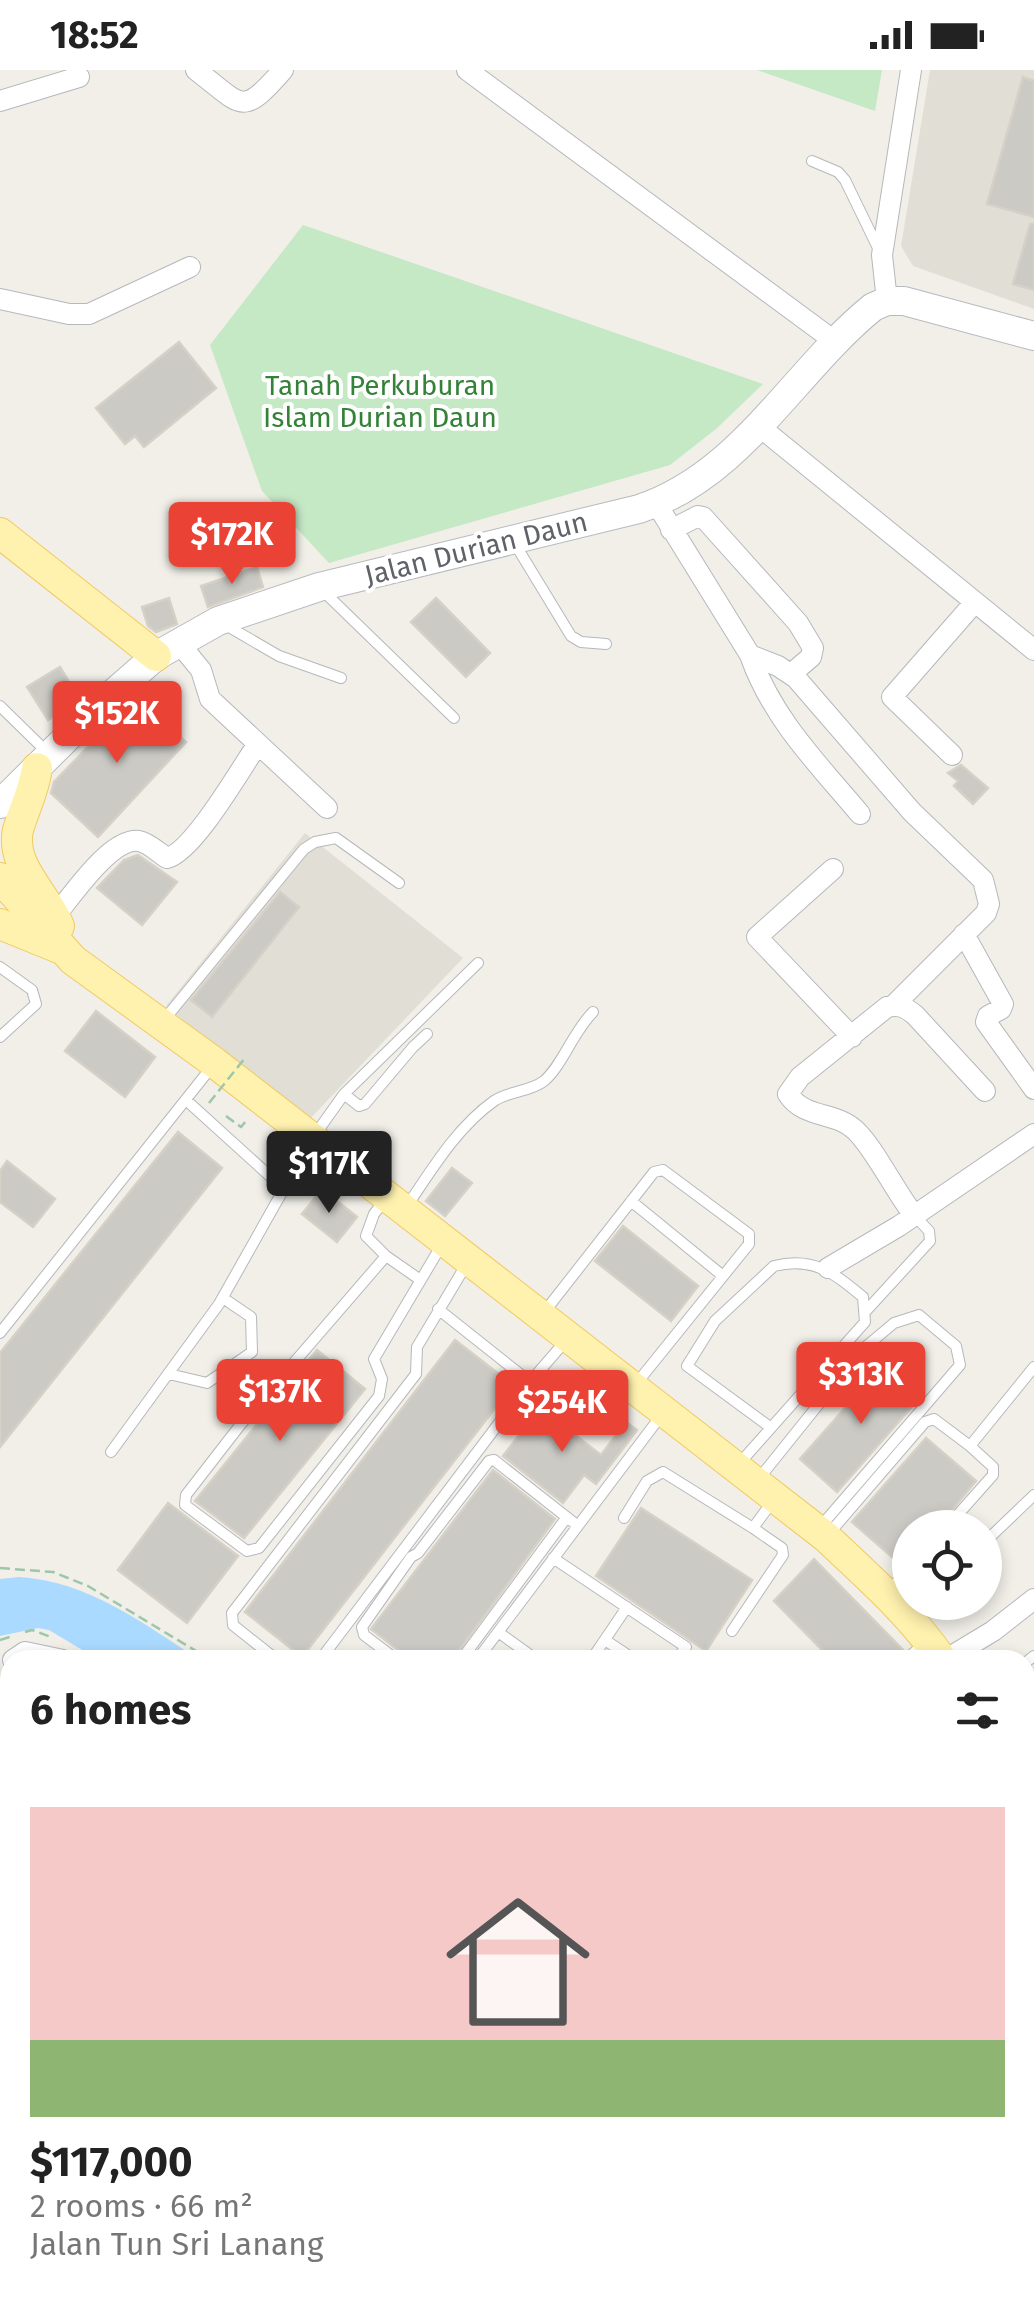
<!DOCTYPE html>
<html lang="en">
<head>
<meta charset="utf-8">
<style>
  body { margin:0; font-family:"Fira Sans",sans-serif; background:#f2f2f2; color:#222; height:100vh; display:flex; flex-direction:column; font-size:38px; white-space:nowrap }
  * { box-sizing:border-box; margin:0 }
  p { font-size:32px; color:#767676 }
  .icon { flex:none; width:55px; height:55px; fill:none; stroke:currentColor; stroke-width:2; stroke-linecap:round; stroke-linejoin:round }
  .map { position:relative; flex:1; overflow:hidden }
  .drawer { position:absolute; left:0px; top:1580px; width:1035px; height:670px; display:flex; flex-direction:column; background:#fff; border-radius:30px 30px 0 0; box-shadow:0 5px 15px #0003 }
  .drawer>* { flex:none }
  .controls { position:absolute; left:892px; top:1440px; display:grid; gap:20px }
  .controls a { display:grid; place-items:center; width:110px; height:110px; border-radius:50%; background:#fff; box-shadow:0 5px 15px #0003; font-size:50px }
  .price { position:absolute; translate:-50% -85px; padding:0 22px; border-radius:10px; background:#ea4335; color:#fff; font-size:32px; line-height:65px; filter:drop-shadow(0 2px 5px #0008) }
  .price::after { content:''; position:absolute; left:50%; top:60px; width:30px; height:22px; margin-left:-15px; background:inherit; clip-path:polygon(0 0,100% 0,50% 100%) }
  .price.selected { background:#222; color:#fff }
  ul { padding:0; list-style:none }
  li { display:grid; align-content:center; gap:20px; height:530px; padding:0 30px }
  li+li { border-top:2px solid #e0e0e0 }
  li span { display:grid; place-items:center; height:310px; border-radius:0px; color:#555 }
  li>.icon { margin-inline-start:auto }
  span .icon { width:180px; height:180px; fill:#fffc; stroke-width:1 }
  li b { font-size:42px }
  h2 { display:flex; justify-content:space-between; align-items:center; height:120px; padding:0 30px; font-size:42px }
  .status { display:flex; justify-content:space-between; align-items:center; height:70px; padding:0 50px; background:#fff; direction:ltr }
  .status svg { height:28px; fill:currentColor }
  .map>svg:first-child { display:block }
</style>
</head>
<body>
<div class="status"><b>18:52</b><svg viewBox="0 0 49 12"><path d="M0 12V9h3v3zM5 12V6h3v6zM10 12V3h3v9zM15 12V0h3v12zM26 1h20v11H26zM47 4h2v5h-2z"/></svg></div>
<div class="map">
<svg width="1034" height="2250" viewBox="0 0 1034 2250">
  <rect width="100%" height="100%" fill="#f1efe8"/>
  <!-- commercial -->
  <path fill="#fef7e0" d="M 0,2200 L 10,2205 L 10,2240 L 82,2240 L 103,2250 L 0,2250 Z"/>
  <!-- education -->
  <path fill="#e1ded6" d="M 930,0 L 1034,0 L 1034,239 L 913,196 L 901,176 Z
    M 305,763 L 463,888 L 307,1052 L 166,936 Z"/>
  <!-- green -->
  <path fill="#c5e8c5" d="M 757,0 L 882,0 L 875,41 Z
    M 303,155 L 763,314 L 716,359 L 670,395 L 329,493 L 262,421 L 210,275 Z"/>
  <!-- water -->
  <path fill="#aadaff" d="M 19,1507 C 88,1511 144,1554 200,1590 L 99,1590 L 49,1560 L 38,1558 L 0,1566 L 0,1509 Z"/>
  <!-- building -->
  <path fill="#cccac5" stroke="#d6d1c6" stroke-width="2.5" d="M 1023,7 L 1034,11 L 1034,147 L 987,134 Z
    M 1030,154 L 1034,154 L 1034,220 L 1013,214 Z
    M 179,272 L 216,318 L 144,377 L 135,366 L 125,374 L 96,338 Z
    M 257,497 L 263,517 L 208,537 L 201,516 Z
    M 169,528 L 177,554 L 156,562 L 148,556 L 142,537 Z
    M 436,528 L 490,583 L 466,607 L 411,552 Z
    M 60,597 L 80,630 L 48,650 L 27,617 Z
    M 137,626 L 186,672 L 98,767 L 51,723 L 54,712 Z
    M 961,695 L 988,718 L 973,734 L 954,716 L 958,711 L 948,703 Z
    M 138,785 L 177,812 L 142,855 L 97,818 L 124,790 Z
    M 280,822 L 299,837 L 212,947 L 191,930 Z
    M 96,941 L 155,987 L 125,1027 L 65,981 Z
    M 178,1062 L 222,1098 L 0,1377 L 0,1283 Z
    M 7,1091 L 55,1129 L 33,1157 L 0,1132 L 0,1101 Z
    M 452,1098 L 472,1113 L 445,1146 L 426,1131 Z
    M 322,1119 L 357,1147 L 337,1172 L 302,1144 Z
    M 623,1156 L 698,1216 L 671,1251 L 595,1191 Z
    M 455,1270 L 513,1315 L 302,1587 L 245,1542 Z
    M 317,1280 L 365,1319 L 244,1468 L 195,1431 Z
    M 886,1292 L 923,1324 L 837,1422 L 800,1389 Z
    M 540,1338 L 601,1385 L 626,1352 L 637,1360 L 596,1414 L 584,1405 L 563,1433 L 503,1386 Z
    M 926,1368 L 976,1411 L 937,1458 L 910,1458 L 910,1489 L 901,1495 L 852,1452 Z
    M 493,1400 L 555,1449 L 452,1590 L 406,1590 L 402,1583 L 371,1559 Z
    M 168,1433 L 238,1486 L 187,1553 L 118,1500 Z
    M 641,1438 L 752,1510 L 706,1581 L 596,1506 Z
    M 814,1489 L 903,1580 L 896,1590 L 832,1590 L 774,1531 Z"/>
  <g fill="none" stroke-linecap="round" stroke-linejoin="round">
    <!-- lane casing -->
    <g stroke="#b5b8bc" stroke-width="12">
      <path id="lane" d="M 812,91 L 838,102 L 845,110 L 879,180
        M 515,474 L 571,566 L 581,572 L 606,574
        M 323,521 L 454,648
        M 224,554 L 279,586 L 341,608
        M 0,636 L 49,684
        M 0,897 L 32,920 L 36,934 L 0,967
        M 164,950 L 304,779 L 315,772 L 336,768 L 399,813
        M 344,1024 L 359,1036 L 365,1034 L 413,977 L 427,964
        M 186,1030 L 283,1118
        M 384,1131 L 374,1144 L 366,1166 L 386,1186 L 241,1354 L 186,1425 L 185,1435 L 247,1481 L 259,1478 L 379,1326 L 382,1309 L 374,1289 L 441,1176
        M 631,1131 L 723,1206
        M 405,1139 C 431,1101 456,1058 494,1031 C 508,1021 530,1022 544,1011 C 562,996 573,962 593,942
        M 386,1186 L 419,1209
        M 438,1239 L 530,1312
        M 866,1241 L 930,1171 L 929,1161 L 913,1144
        M 542,1245 L 654,1102 L 663,1100 L 749,1164 L 749,1174 L 636,1314
        M 0,1263 L 214,994
        M 169,1304 L 207,1313 L 252,1282 L 251,1247 L 223,1228
        M 111,1382 L 219,1234 L 312,1069 L 344,1024 L 478,893
        M 738,1395 L 865,1252 L 863,1227 C 835,1204 814,1186 774,1196 L 715,1251 L 687,1296 L 770,1357
        M 757,1411 L 863,1279 L 894,1253 L 919,1245 L 956,1276 L 960,1295 L 821,1456
        M 624,1448 L 647,1411 L 663,1402 L 753,1458 L 772,1432
        M 946,1458 L 993,1405 L 993,1397 L 970,1376
        M 827,1466 L 925,1352 L 934,1349 L 970,1376 L 1034,1297
        M 985,1472 L 1034,1425
        M 553,1488 L 686,1577 L 676,1590
        M 887,1523 L 910,1498
        M 890,1524 L 910,1516
        M 732,1561 L 783,1485 L 782,1478 L 753,1458
        M 498,1562 L 537,1590
        M 605,1570 L 635,1590
        M 277,1590 L 233,1555 L 232,1543 L 416,1304 L 417,1277 L 466,1195
        M 320,1590 L 530,1312 L 568,1268
        M 397,1590 L 364,1565 L 362,1557 L 411,1487 L 418,1483 L 489,1391 L 494,1390 L 578,1456
        M 461,1590 L 567,1447
        M 477,1590 L 663,1343
        M 591,1590 L 627,1537
        M 905,1590 L 924,1574
        M 1025,1593 L 1034,1586
        M 1025,1670 L 1034,1683
        M 1025,1704 L 1034,1700
        M 1025,2161 L 1034,2155
        M 905,2249 L 917,2240"/>
    </g>
    <!-- street casing -->
    <g stroke="#b5b8bc" stroke-width="22">
      <path id="street" d="M 196,0 C 243,36 241,48 283,0
        M 467,0 L 837,273
        M 0,31 L 79,7
        M 0,229 L 69,244 L 89,244 L 190,197
        M 887,231 L 882,185 L 911,0
        M 760,357 L 1034,580
        M 656,433 L 750,585 L 778,596 L 796,608 L 912,742 L 983,810 L 989,834 L 986,843 L 894,935
        M 671,460 L 698,446 L 703,447 L 798,553 L 813,578 L 811,587 L 791,604
        M 178,572 L 201,600 L 210,629 L 327,738
        M 750,585 C 772,648 817,693 860,744
        M 952,685 L 892,627 L 975,532
        M 833,799 L 757,867 L 852,967
        M 55,846 C 72,826 111,767 139,771 C 149,773 159,783 167,788 C 193,782 240,700 257,675
        M 964,864 L 1003,934 L 1001,939 L 988,946 L 986,952 L 1034,1019
        M 913,1144 C 895,1121 873,1076 855,1060 C 835,1041 804,1049 788,1024 L 800,1007 L 887,937 C 899,934 905,937 915,945 L 985,1021
        M 828,1198 L 899,1156 L 1034,1064
        M 13,1590 L 25,1582 L 63,1590
        M 945,1590 L 993,1561 L 1034,1529
        M 0,1960 L 10,1939
        M 0,2181 L 10,2187
        M 110,2240 L 130,2250
        M 723,2240 L 729,2250
        M 220,2250 L 225,2240
        M 402,2250 L 407,2240"/>
    </g>
    <!-- secondary casing -->
    <g stroke="#b6babf" stroke-width="30">
      <path id="secondary" d="M 0,734 L 101,634 L 156,586 L 218,551 L 319,517 L 639,439 C 742,405 793,302 873,237 L 887,231 L 904,231 L 1034,266
        M 1025,2125 L 1034,2138"/>
    </g>
    <!-- primary casing -->
    <g stroke="#f2c960" stroke-width="32">
      <path id="primary" d="M 0,463 L 156,586
        M 37,698 C 34,721 24,739 18,760 C 10,796 47,825 59,856
        M 0,808 L 73,890 L 215,993 L 826,1467 C 867,1506 910,1543 942,1590
        M 0,854 L 59,878
        M 1025,1721 L 1034,1731"/>
    </g>
    <!-- path -->
    <path stroke="#9cc7a9" stroke-width="2.5" stroke-dasharray="10 5" stroke-linecap="butt" d="M 226,1046 L 241,1057 L 246,1051
      M 0,1498 L 53,1502 L 88,1516 L 211,1590
      M 25,1562 L 32,1560 L 51,1567
      M 0,1570 L 13,1566
      M 338,2250 L 340,2240"/>
    <!-- lane -->
    <use href="#lane" stroke="#fff" stroke-width="10"/>
    <!-- street -->
    <use href="#street" stroke="#fff" stroke-width="20"/>
    <!-- secondary -->
    <use href="#secondary" stroke="#fff" stroke-width="28"/>
    <!-- primary -->
    <use href="#primary" stroke="#fff2af" stroke-width="30"/>
    <!-- path-bridge -->
    <path stroke="#9cc7a9" stroke-width="2.5" stroke-dasharray="10 5" stroke-linecap="butt" d="M 209,1033 L 245,988"/>
  </g>
  <g text-anchor="middle" stroke-width="8" stroke-linejoin="round" paint-order="stroke">
    <!-- park labels -->
    <g font-size="28" fill="#348238" stroke="#fff">
      <text x="380" y="325">Tanah Perkuburan<tspan x="380" dy="32">Islam Durian Daun</tspan></text>
    </g>
    <!-- street labels -->
    <g font-size="28" fill="#5f6368" stroke="#fff">
      <text transform="translate(476 478) rotate(-14)" y="10">Jalan Durian Daun</text>
    </g>
  </g>
</svg>
<div class="controls">
<a><svg class="icon" aria-label="locate" viewBox="0 0 24 24"><circle cx="12" cy="12" r="6"/><path d="M12 2v4M12 18v4M2 12h4M18 12h4"/></svg></a>
</div>
<b class="price" style="left:232px;top:517px">$172K</b>
<b class="price" style="left:117px;top:696px">$152K</b>
<b class="price selected" style="left:329px;top:1146px">$117K</b>
<b class="price" style="left:861px;top:1357px">$313K</b>
<b class="price" style="left:280px;top:1374px">$137K</b>
<b class="price" style="left:562px;top:1385px">$254K</b>
<section class="drawer">
<h2>6 homes<svg class="icon" aria-label="filters" viewBox="0 0 24 24"><path d="M4 7h16M4 17h16"/><circle cx="9" cy="7" r="2"/><circle cx="15" cy="17" r="2"/></svg></h2>
<ul>
<li><span style="background:linear-gradient(#f6c9c9 75%,#8fb573 0)"><svg class="icon" aria-label="home" viewBox="0 0 24 24"><path d="M3 11l9-7 9 7M6 9v11h12V9"/></svg></span><div><b>$117,000</b><p>2 rooms · 66 m²</p><p>Jalan Tun Sri Lanang</p></div></li>
</ul>
</section>
</div>
</body>
</html>
